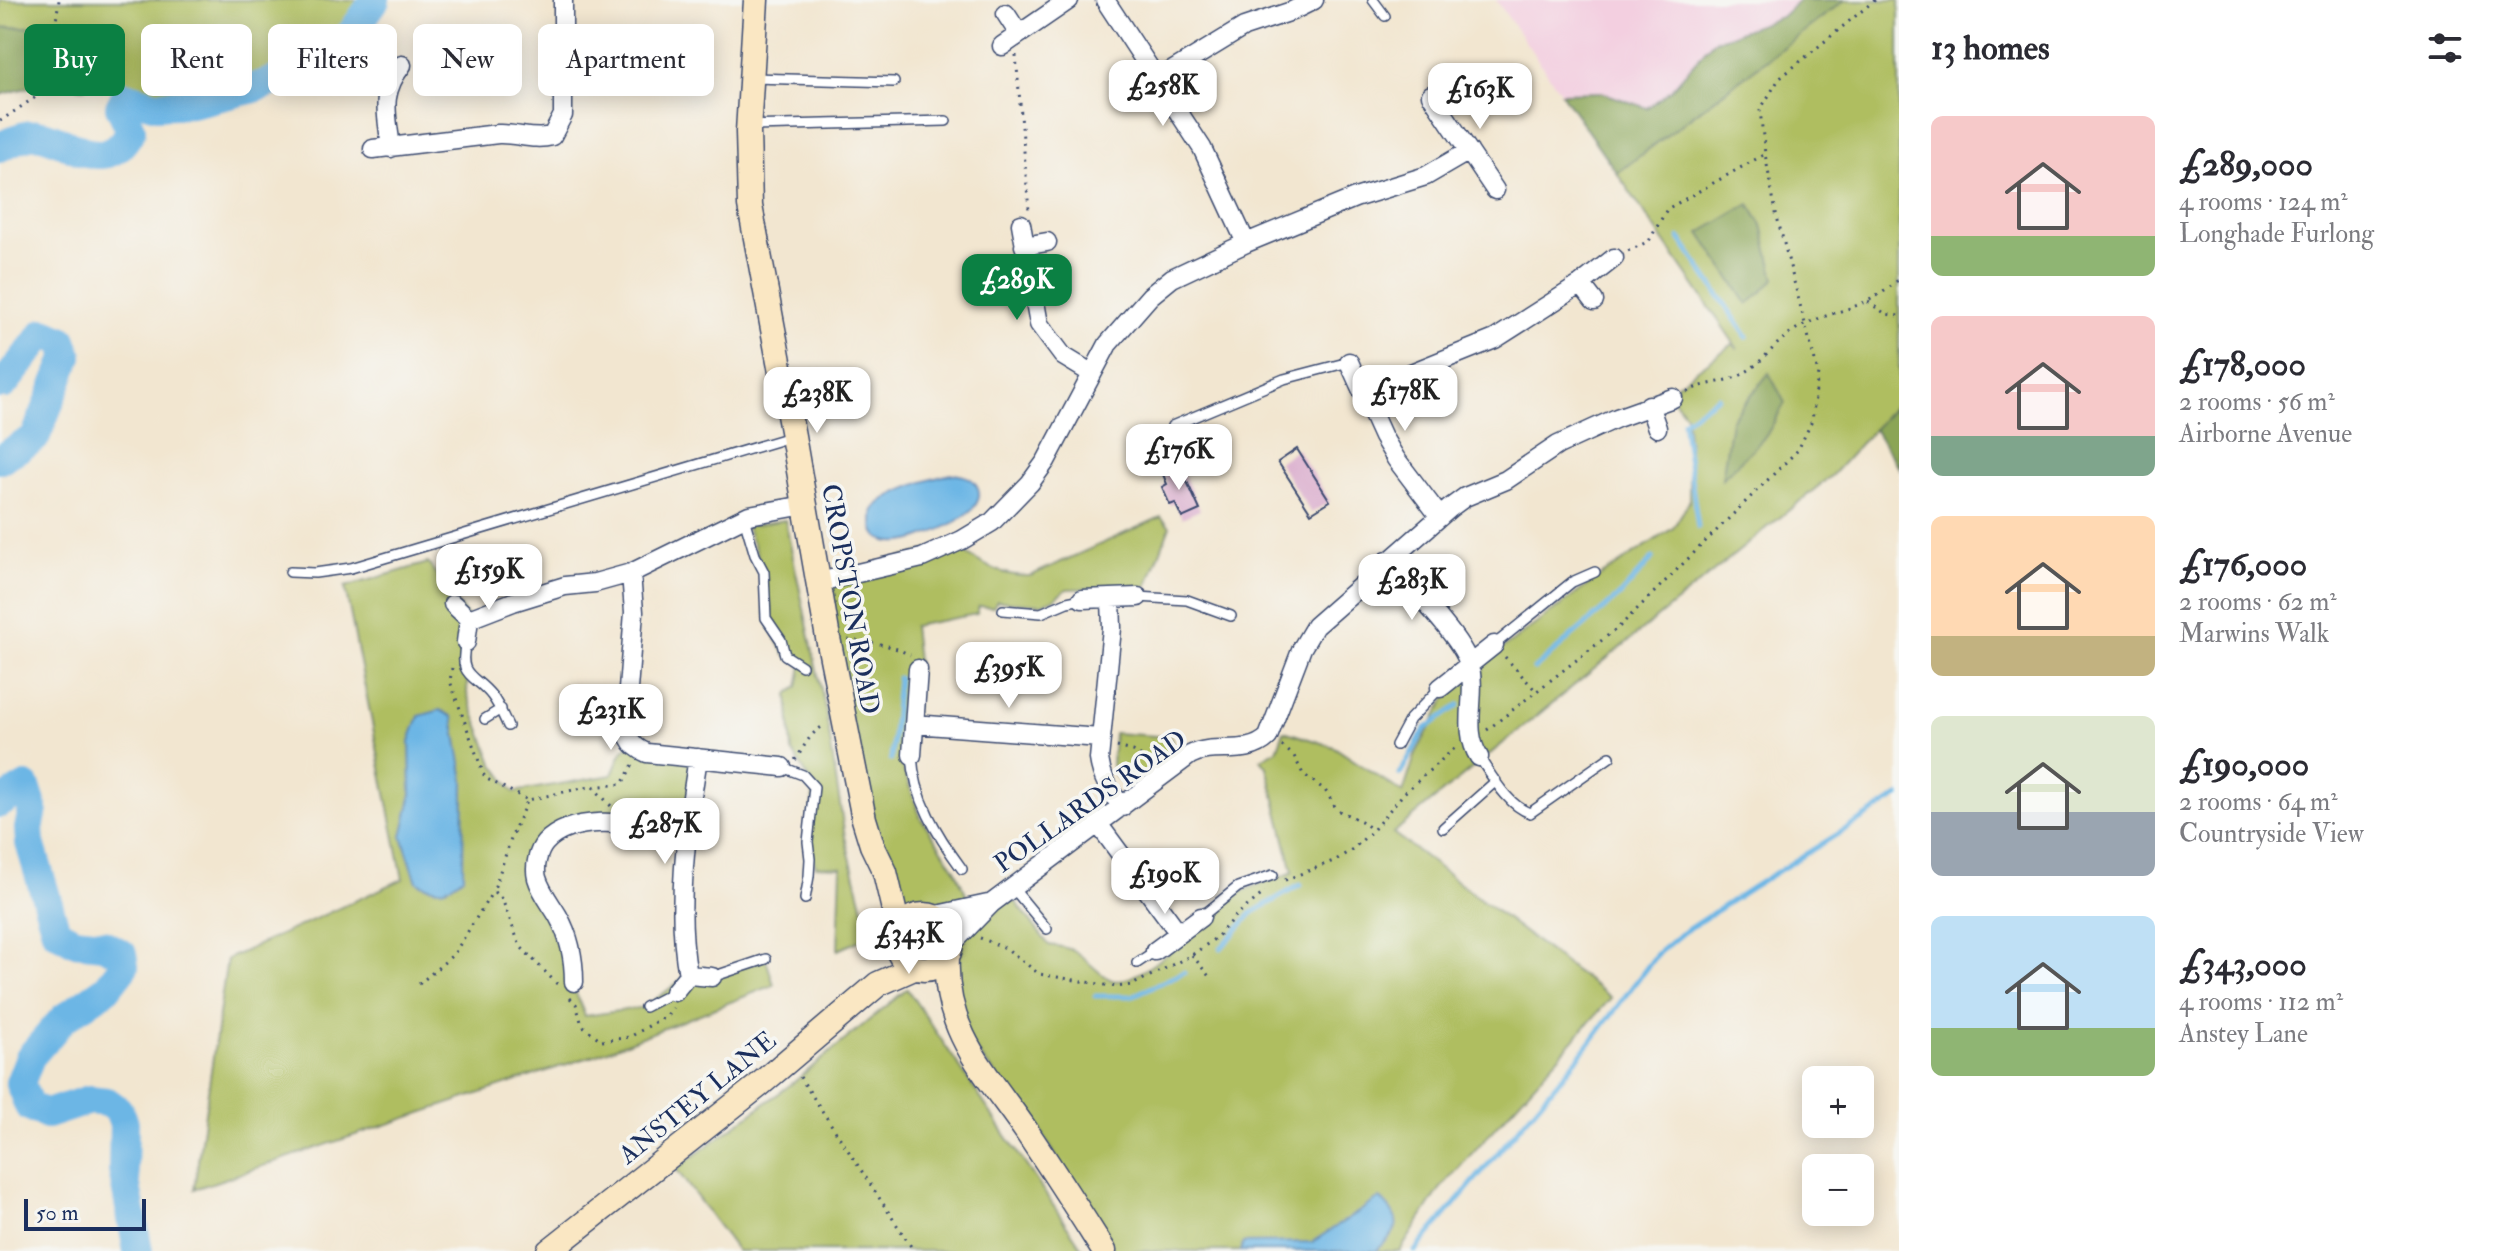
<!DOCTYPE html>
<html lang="en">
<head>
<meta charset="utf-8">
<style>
  body { margin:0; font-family:"IM FELL Double Pica",serif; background:#f2f2f3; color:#2b2b33; height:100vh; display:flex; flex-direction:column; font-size:30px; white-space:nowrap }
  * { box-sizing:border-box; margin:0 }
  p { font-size:26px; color:#7c7c81 }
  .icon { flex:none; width:44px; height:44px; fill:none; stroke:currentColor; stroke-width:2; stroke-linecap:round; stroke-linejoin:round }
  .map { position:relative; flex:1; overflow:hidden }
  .side { display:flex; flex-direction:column; background:#fff; width:600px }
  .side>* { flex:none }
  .top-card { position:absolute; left:24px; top:24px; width:760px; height:72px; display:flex; gap:16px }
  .tools { position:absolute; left:1802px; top:1066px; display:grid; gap:16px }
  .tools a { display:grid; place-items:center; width:72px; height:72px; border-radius:12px; background:#fff; box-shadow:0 4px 20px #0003; font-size:40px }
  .scale { position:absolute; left:24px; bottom:20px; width:122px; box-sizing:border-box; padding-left:8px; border:4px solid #1b2f5e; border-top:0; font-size:22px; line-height:28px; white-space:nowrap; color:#1b2f5e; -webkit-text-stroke:6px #f6f6f2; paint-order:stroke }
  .price { position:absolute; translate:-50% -68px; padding:0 18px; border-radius:16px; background:#fff; color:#222; font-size:26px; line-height:52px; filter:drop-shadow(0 2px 4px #0008) }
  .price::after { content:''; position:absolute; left:50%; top:48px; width:24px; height:18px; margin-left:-12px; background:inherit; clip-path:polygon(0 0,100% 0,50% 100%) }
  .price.active { background:#0b8043; color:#fff }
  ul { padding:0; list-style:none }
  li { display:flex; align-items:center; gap:24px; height:200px; padding:0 32px }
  li span { display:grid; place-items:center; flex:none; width:224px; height:160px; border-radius:12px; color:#555 }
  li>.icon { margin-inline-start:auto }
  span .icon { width:96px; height:96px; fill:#fffc; stroke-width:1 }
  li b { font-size:34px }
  h2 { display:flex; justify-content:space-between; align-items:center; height:96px; padding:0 32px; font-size:34px }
  .tag { padding:0 28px; border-radius:12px; background:#fff; box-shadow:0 4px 20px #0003; font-size:28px; line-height:72px }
  .tag.active { background:#0b8043; color:#fff }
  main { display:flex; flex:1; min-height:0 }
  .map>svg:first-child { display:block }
</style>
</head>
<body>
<main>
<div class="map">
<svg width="1899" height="1251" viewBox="0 0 1899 1251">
  <rect width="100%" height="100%" fill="#f6f6f2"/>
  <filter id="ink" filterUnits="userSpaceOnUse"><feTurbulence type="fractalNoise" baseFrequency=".0125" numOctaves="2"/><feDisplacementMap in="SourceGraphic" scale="16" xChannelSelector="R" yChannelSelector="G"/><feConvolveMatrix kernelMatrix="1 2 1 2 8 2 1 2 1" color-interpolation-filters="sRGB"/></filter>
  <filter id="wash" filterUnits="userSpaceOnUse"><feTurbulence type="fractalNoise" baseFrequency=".006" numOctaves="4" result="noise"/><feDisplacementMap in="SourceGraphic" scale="32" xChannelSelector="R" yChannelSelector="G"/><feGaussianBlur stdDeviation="1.8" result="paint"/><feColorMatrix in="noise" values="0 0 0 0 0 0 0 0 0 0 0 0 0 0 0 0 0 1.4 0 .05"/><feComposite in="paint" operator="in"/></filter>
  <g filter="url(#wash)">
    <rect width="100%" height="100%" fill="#f2e6d0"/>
    <!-- built -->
    <path fill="#f3cfe0" d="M 1496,0 L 1845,0 L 1617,173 Z"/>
    <!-- green -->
    <path fill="#afbe61" stroke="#657660" stroke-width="2" d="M 0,0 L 363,0 L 318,66 L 192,103 L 131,97 L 99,84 L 83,88 L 45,83 L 52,26 L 0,28 Z
      M 1845,0 L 1899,0 L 1899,401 L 1832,475 L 1393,833 L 1611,998 L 1440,1189 L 1400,1251 L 1114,1251 L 1037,1125 L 959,1030 L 950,949 L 992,903 L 1015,901 L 1049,945 C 1056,946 1066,947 1072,950 C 1086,957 1097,974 1112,980 C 1137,989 1216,912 1237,895 C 1252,884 1274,881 1293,872 L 1267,767 L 1261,759 L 1277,750 L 1284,731 L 1334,747 L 1403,793 L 1416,753 L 1449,692 L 1468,670 L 1506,646 L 1599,577 L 1673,528 L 1689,502 L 1689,449 L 1686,415 L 1673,398 L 1677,384 L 1733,344 L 1738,349 L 1617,173 Z
      M 1161,517 L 1170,526 L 1147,587 L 1067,589 L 1054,599 L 1042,604 L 997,601 L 993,607 L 979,606 L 977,614 L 913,626 L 918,669 L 912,755 L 901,756 L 904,771 L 921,818 L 955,869 L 973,909 L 928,915 L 900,891 L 885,872 L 819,582 L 962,540 L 965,553 C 985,566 1005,577 1030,576 Z
      M 785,520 L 825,708 L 845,837 L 870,936 L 838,950 L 841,867 L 816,866 L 808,842 L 814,787 L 792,751 L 788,694 L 798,687 L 802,666 L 785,655 L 766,618 L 764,572 L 746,526 Z
      M 428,563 L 469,619 L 467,694 L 493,763 L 514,792 L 612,775 L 621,753 L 630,743 L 697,762 L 684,826 L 613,824 L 543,832 L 527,870 L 585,1016 L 645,1007 L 688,975 L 712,977 L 766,959 L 774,985 L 598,1054 L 194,1189 L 227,959 L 403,879 L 345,587 Z
      M 1114,733 L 1170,737 L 1176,752 L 1132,786 L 1126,786 L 1115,776 L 1112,765 Z
      M 907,989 L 1084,1251 L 737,1251 L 676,1169 L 794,1082 Z"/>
    <!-- forest -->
    <path fill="#8ba557" stroke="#536a5a" stroke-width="2" d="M 1799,0 L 1845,0 L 1617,173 L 1561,93 L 1601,92 L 1647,108 L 1671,90 L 1713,41 L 1781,17 Z
      M 52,26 L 45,83 L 0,95 L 0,28 Z
      M 1749,204 L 1762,225 L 1775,279 L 1748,305 L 1700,233 Z
      M 1769,373 L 1785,403 L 1766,436 L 1722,479 L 1731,420 Z
      M 1899,401 L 1899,468 L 1874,429 Z"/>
    <!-- water -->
    <path fill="#6cb6e5" stroke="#4472a2" stroke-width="2" d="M 952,474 C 963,475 973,477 978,488 C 987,512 939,531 922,537 C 905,544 873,548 873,523 C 873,521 873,511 874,510 C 882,494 935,477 952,474 Z
      M 440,710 L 453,717 L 464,780 L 463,877 C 445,892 438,892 417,882 L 402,836 L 411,798 L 410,741 L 419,716 Z
      M 1380,1198 C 1405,1223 1400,1229 1376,1251 L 1240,1251 L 1243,1243 L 1312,1242 Z"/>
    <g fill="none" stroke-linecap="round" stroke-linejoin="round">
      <!-- stream -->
      <path stroke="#6cb6e5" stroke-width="5" d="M 1680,238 L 1747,337
        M 1698,527 L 1683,421 L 1718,397
        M 1534,669 L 1620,595 L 1653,558
        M 891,760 L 898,678
        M 1400,774 L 1425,729 L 1459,705
        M 1221,948 L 1252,913 L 1300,885
        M 1095,996 L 1132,996 L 1184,972
        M 1415,1251 L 1583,1052 L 1657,954 L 1682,933 L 1751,888 L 1899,796"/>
      <!-- river -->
      <path stroke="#6cb6e5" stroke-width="30" d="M 0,147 C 13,141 27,132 42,135 C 73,142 107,177 131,130 L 120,107 L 126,96 L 156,105 L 192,103 L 251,89 L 318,66 L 352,33 L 375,0
        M 0,384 L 4,384 L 44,333 L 62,340 L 68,356 L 35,438 L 0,459
        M 0,803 L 26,787 L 33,809 L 29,829 L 30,843 L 56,931 L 74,941 L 103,944 L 122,954 L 124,966 L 107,988 L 64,1018 L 30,1057 L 20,1083 L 29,1106 L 47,1114 L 89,1100 L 107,1102 L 118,1110 L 124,1123 L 123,1170 L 138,1251"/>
    </g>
    <g id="blocks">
      <!-- building -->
      <path fill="#dcb1cf" d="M 1297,449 L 1330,501 L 1311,513 L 1278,462 Z
        M 1179,464 L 1200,510 L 1182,518 L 1175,503 L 1170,505 L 1162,487 L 1167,484 L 1162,472 Z"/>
    </g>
  </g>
  <g filter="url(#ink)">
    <use href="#blocks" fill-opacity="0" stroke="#3b4a6f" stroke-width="2"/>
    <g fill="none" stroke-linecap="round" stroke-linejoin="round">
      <!-- lane casing -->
      <g stroke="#3b4a6f" stroke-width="12">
        <path id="lane" d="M 1373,0 L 1385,16
          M 752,78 L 894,82
          M 748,126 L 946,121
          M 1172,426 L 1284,379 L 1349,362
          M 744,518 L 755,555 L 764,572 L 766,618 L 781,640 L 785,655 L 802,666
          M 290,572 L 315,573 L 351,568 L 790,437
          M 1138,597 L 1187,600 L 1231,616
          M 1003,610 L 1041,613 L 1067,602 L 1082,599
          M 466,642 C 457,678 475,674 492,696 C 499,705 503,716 508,726
          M 1494,645 L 1572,582 L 1595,572
          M 485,719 L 501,709
          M 1396,745 L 1410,719 L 1440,688
          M 912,755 C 914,798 937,835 962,869
          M 1479,757 C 1492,776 1508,806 1530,813 L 1610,757
          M 782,767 L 803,775 L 814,787 L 808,842 L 810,859 L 809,876 L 805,899
          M 1443,828 L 1496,781
          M 1013,888 L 1047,929
          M 1201,917 L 1238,887 L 1273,875
          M 1137,963 L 1155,951
          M 712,977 L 766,959
          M 645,1007 L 674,992"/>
      </g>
      <!-- street casing -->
      <g stroke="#3b4a6f" stroke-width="21">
        <path id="street" d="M 1105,0 L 1202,148 L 1246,243
          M 1006,14 L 1019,34
          M 1002,46 L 1069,0
          M 1157,80 L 1244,27 L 1292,11 L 1314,0
          M 1431,95 L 1495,190
          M 391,148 C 387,113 379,95 402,65
          M 373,149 L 498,134 C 517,133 533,141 552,136 L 563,115 L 563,0
          M 1021,224 L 1039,324 L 1063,356 L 1091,373
          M 1024,246 L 1047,242
          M 1581,284 L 1594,301
          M 1349,362 L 1383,437 L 1396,459 L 1440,517
          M 1364,392 L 1495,339 L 1581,284 L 1614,258
          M 1649,405 L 1657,428
          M 1387,561 C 1408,585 1461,636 1469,664 C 1478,695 1461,729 1479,757
          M 631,573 L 634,612 L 626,715 C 626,734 628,745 647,753 L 782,767
          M 819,582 L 922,558 L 962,540 L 992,522 L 1030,483 L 1046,461 L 1108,344 L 1150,296 L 1172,278 L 1246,243 L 1355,198 L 1426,176 L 1469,151
          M 1082,599 L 1138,597
          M 1111,599 L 1112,628 L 1099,759 C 1102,779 1110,791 1122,807
          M 453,604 L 469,619 L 466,642
          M 469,619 L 513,602 L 565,586 L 595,583 L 631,573 L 749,515 L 805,505
          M 1440,688 L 1494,645
          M 914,724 L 1100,738
          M 912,755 L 918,669
          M 1099,825 L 1178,932
          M 932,916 L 988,904
          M 951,945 L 992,903 L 1190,755 C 1215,742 1246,758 1268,737 L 1302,648 L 1315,626 L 1450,508 L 1465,497 L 1506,480 L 1558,445 L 1617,418 L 1673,398
          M 1155,951 L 1201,917
          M 688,975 C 675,908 687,825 698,758
          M 574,982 C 574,958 570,937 558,916 C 551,904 541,892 537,878 C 534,867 538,851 545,843 C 576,809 648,827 688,832
          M 674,992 L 688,975 L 712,977"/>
      </g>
      <!-- secondary casing -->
      <g stroke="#3b4a6f" stroke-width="27">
        <path id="secondary" d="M 756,0 L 748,132 L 750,206 L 793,436 L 828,638 L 864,819 L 872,845 L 885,872 L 899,931
          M897 942a27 27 0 1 1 54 0a27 27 0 1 1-54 0Z
          M 947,958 C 943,1032 988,1075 1027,1132 C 1053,1171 1079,1211 1104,1251
          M 549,1251 L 758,1086 L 878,984 L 914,968"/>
      </g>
      <!-- path -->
      <path stroke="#3b4a6f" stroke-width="3" stroke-dasharray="2 6" stroke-linecap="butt" d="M 1016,55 L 1029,211
        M 0,121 L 46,90 L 59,0
        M 1628,251 L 1649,241 L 1667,209 L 1765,154
        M 1868,302 L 1886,314 L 1899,316
        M 1687,392 C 1706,381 1728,384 1746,372 C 1768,358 1778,337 1804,325 C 1839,308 1868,309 1899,279
        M 848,640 C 871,642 890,644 910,655
        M 1505,657 L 1537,692
        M 452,668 L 450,681 L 485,778 L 528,800
        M 1487,730 L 1620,626 L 1798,450 L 1812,421 L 1818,373 L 1776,213 L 1765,154 L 1760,110 L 1779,79 L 1875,0
        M 1282,746 L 1294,756 L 1303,774 L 1325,790 L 1337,810 L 1361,821 L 1373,830
        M 1117,747 L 1133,751 L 1149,762
        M 795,760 C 805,747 809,732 826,725
        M 593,787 L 612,807
        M 1285,880 L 1336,860 L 1354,848 L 1373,830 L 1404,793 L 1456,747
        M 980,938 L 1006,948 L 1039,974 L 1117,987 L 1132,985 L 1192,955 L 1217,937 L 1234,917 L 1265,892
        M 1192,955 L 1212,980
        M 419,984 L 454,954 L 493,891
        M 557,984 L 520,946 L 502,899 L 493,891 C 505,860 512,829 528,800 L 582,788 L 622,784 L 634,763
        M 570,998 L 576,1004 L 582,1025 L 602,1041 L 630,1037 L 667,1015 L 673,1008
        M 800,1077 L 914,1251"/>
      <!-- lane -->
      <use href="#lane" stroke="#fff" stroke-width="9"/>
      <!-- street -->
      <use href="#street" stroke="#fff" stroke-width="18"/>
      <!-- secondary -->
      <use href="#secondary" stroke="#fae7c3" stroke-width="24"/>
    </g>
  </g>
  <g text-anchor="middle" stroke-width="7" stroke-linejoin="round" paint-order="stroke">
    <!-- street labels -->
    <g font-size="26" fill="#1b2f5e" stroke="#f6f6f2">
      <text transform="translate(851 599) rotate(80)" y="9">CROPSTON ROAD</text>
      <text transform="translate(1090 801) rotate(-35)" y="9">POLLARDS ROAD</text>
      <text transform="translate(697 1097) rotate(-39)" y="9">ANSTEY LANE</text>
    </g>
  </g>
</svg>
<div class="tools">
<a>+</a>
<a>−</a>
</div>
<div class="scale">50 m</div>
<b class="price" style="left:1163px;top:128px">£258K</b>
<b class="price" style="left:1480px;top:131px">£163K</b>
<b class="price active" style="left:1017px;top:322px">£289K</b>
<b class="price" style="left:1405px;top:433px">£178K</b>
<b class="price" style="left:817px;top:435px">£238K</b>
<b class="price" style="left:1179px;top:492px">£176K</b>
<b class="price" style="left:489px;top:612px">£159K</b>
<b class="price" style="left:1412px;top:622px">£283K</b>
<b class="price" style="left:1009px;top:710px">£395K</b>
<b class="price" style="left:611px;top:752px">£231K</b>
<b class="price" style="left:665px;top:866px">£287K</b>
<b class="price" style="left:1165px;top:916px">£190K</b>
<b class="price" style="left:909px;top:976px">£343K</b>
<div class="top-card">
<a class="tag active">Buy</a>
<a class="tag">Rent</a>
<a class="tag">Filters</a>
<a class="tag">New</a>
<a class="tag">Apartment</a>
</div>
</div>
<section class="side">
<h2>13 homes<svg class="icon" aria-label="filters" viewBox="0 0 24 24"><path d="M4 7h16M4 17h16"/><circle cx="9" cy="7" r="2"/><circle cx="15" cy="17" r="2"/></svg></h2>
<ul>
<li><span style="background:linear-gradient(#f6c9c9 75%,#8fb573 0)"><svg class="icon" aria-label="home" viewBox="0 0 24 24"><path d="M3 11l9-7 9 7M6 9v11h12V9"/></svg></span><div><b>£289,000</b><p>4 rooms · 124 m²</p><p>Longhade Furlong</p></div></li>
<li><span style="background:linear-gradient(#f6c9c9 75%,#7fa58c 0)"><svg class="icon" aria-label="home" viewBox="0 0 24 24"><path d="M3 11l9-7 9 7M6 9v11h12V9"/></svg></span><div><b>£178,000</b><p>2 rooms · 56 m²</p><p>Airborne Avenue</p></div></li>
<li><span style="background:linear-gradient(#ffd9b3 75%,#c2b280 0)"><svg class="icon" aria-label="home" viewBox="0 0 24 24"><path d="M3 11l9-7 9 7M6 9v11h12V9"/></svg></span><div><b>£176,000</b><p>2 rooms · 62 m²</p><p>Marwins Walk</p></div></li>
<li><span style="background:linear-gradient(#dfe7d0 60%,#9aa5b1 0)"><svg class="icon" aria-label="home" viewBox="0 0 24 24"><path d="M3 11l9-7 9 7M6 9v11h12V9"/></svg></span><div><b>£190,000</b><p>2 rooms · 64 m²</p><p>Countryside View</p></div></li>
<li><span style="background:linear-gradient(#bfe0f5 70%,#8fb573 0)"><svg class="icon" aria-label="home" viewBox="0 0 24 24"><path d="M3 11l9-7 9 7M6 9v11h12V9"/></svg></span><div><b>£343,000</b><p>4 rooms · 112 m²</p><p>Anstey Lane</p></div></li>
</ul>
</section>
</main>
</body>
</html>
